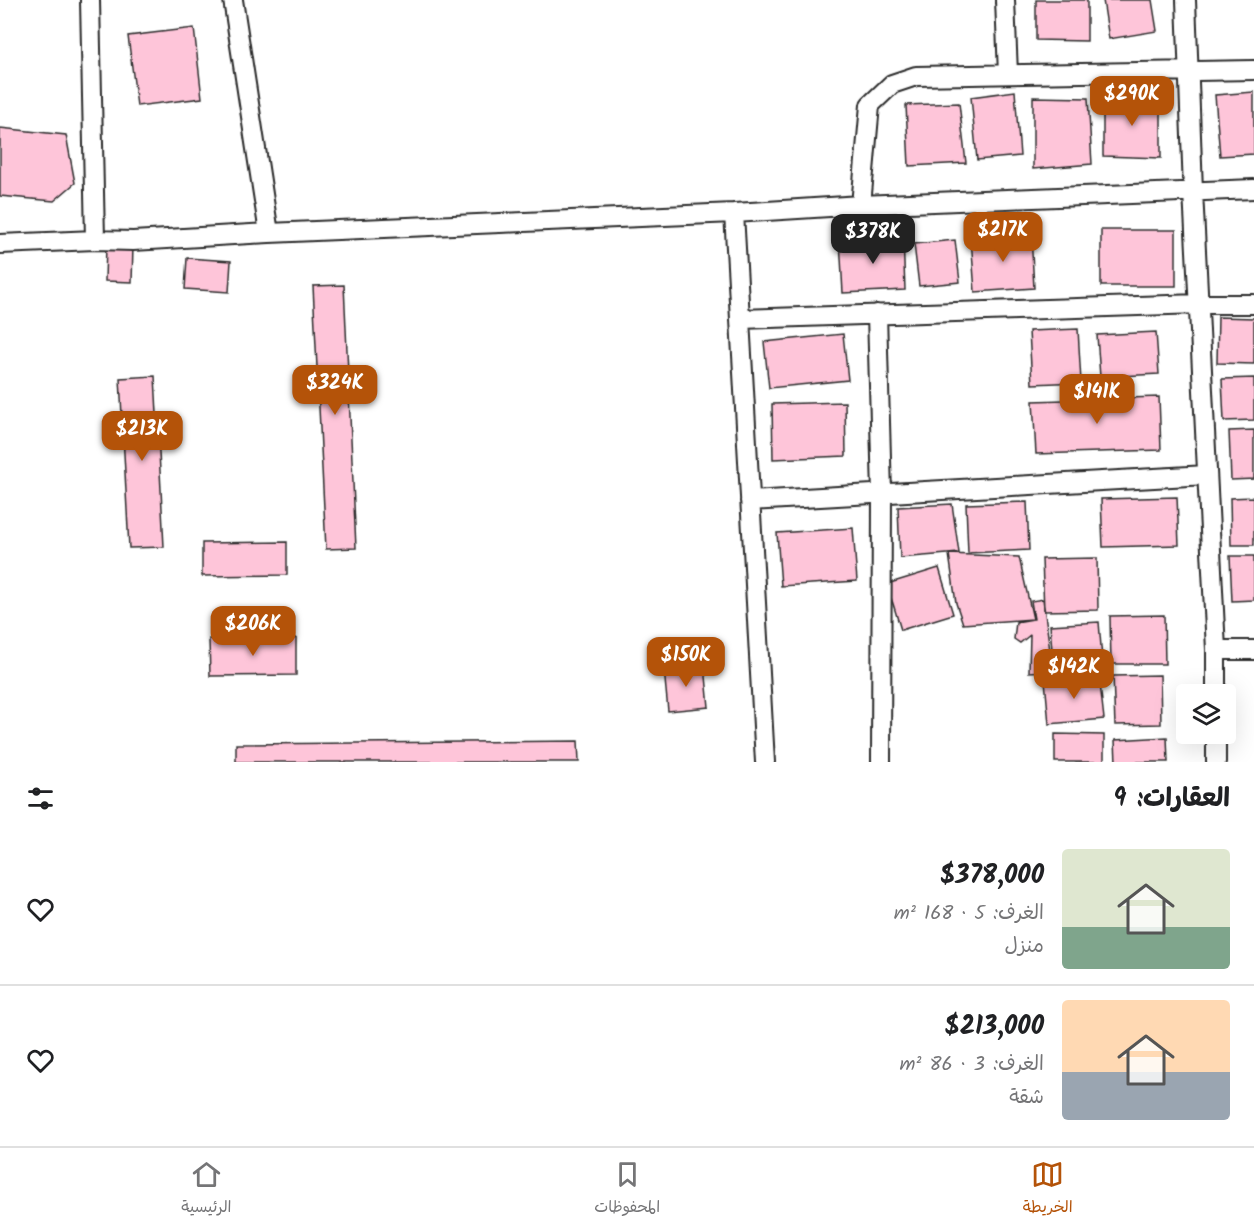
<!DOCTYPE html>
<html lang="ar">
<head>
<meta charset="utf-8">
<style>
  body { margin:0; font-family:Kalam,"Playpen Sans Arabic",sans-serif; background:#f6f6f6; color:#202124; direction:rtl; height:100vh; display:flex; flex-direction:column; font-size:22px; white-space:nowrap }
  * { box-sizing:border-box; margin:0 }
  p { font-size:20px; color:#757577 }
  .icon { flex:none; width:33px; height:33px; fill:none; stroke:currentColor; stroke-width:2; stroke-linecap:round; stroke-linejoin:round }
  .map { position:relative; height:762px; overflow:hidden; direction:ltr }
  .sheet { display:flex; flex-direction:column; background:#fff; flex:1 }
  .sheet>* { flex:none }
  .buttons { position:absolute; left:1176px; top:684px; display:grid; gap:12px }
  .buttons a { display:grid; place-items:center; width:60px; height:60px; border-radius:6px; background:#fff; box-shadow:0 6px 24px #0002; font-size:30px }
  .price { position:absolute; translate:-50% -51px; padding:0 14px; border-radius:12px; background:#b45309; color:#fff; font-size:20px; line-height:39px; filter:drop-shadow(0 2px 3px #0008) }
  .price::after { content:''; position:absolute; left:50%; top:36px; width:18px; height:14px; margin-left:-9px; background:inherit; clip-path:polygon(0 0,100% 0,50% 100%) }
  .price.selected { background:#222; color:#fff }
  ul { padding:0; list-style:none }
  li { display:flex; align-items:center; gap:18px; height:150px; padding:0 24px }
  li+li { border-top:2px solid #e0e0e0 }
  li span { display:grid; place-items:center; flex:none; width:168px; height:120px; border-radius:6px; color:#555 }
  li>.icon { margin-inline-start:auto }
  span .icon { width:72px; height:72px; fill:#fffc; stroke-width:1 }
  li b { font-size:26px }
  h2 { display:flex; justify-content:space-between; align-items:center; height:72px; padding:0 24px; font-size:26px }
  .tabs { display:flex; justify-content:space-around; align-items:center; height:84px; border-top:2px solid #e0e0e0; background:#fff; font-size:16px; color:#757577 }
  .tabs a { display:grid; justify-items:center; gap:3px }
  .tabs .selected { color:#b45309 }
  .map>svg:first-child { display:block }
</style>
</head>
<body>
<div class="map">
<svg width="1254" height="762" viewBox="0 0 1254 762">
  <rect width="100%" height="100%" fill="#fff"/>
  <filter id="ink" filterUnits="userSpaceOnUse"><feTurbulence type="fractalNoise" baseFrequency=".0167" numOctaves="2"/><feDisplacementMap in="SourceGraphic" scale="12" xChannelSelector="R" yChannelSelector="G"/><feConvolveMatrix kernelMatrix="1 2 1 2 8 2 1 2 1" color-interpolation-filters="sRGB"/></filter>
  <g filter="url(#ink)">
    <!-- building -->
    <path fill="#fec5d9" stroke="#2b2b2b" stroke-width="1.5" d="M 1036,0 L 1087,0 L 1087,41 L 1036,40 Z
      M 1103,0 L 1152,0 L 1157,31 L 1109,39 Z
      M 194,28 L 202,98 L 137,106 L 128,36 Z
      M 1015,91 L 1020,156 L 977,160 L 971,97 Z
      M 1254,92 L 1254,154 L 1220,156 L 1215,95 Z
      M 1103,96 L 1161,96 L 1161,158 L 1103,156 Z
      M 1033,97 L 1088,98 L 1092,164 L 1033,169 Z
      M 959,103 L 966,163 L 909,166 L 906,105 Z
      M 0,128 L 66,135 L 75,183 L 54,201 L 0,196 Z
      M 1101,230 L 1176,230 L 1176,286 L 1101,286 Z
      M 1031,235 L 1034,288 L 975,292 L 971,238 Z
      M 903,237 L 905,290 L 843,293 L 840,240 Z
      M 955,240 L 960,282 L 919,286 L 914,244 Z
      M 106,245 L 133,246 L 132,282 L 105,281 Z
      M 187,258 L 231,261 L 229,292 L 185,289 Z
      M 344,285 L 356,548 L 326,549 L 313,286 Z
      M 1218,317 L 1254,318 L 1254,364 L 1217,363 Z
      M 1078,329 L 1081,382 L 1032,384 L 1029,331 Z
      M 1156,332 L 1159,374 L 1100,377 L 1097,335 Z
      M 843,334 L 848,380 L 769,388 L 764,342 Z
      M 155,376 L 164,547 L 129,548 L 120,378 Z
      M 1254,378 L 1254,420 L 1224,421 L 1222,379 Z
      M 1159,397 L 1161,450 L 1036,454 L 1033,401 Z
      M 845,402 L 846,456 L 773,459 L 772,404 Z
      M 1254,430 L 1254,479 L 1231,480 L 1229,431 Z
      M 1177,497 L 1179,545 L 1103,547 L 1101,499 Z
      M 1254,497 L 1254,545 L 1231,545 L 1230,498 Z
      M 1027,502 L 1029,550 L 968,553 L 966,504 Z
      M 952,504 L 959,553 L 900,558 L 898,507 Z
      M 853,528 L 857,581 L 781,586 L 777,533 Z
      M 287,542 L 287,575 L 202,576 L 202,543 Z
      M 949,554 L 1019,557 L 1033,619 L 963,624 L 956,603 Z
      M 1230,556 L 1254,556 L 1254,600 L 1232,601 Z
      M 1097,558 L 1098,610 L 1044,611 L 1042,559 Z
      M 939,568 L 953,614 L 901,630 L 887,584 Z
      M 1043,599 L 1051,658 L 1055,664 L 1048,671 L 1029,672 L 1030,635 L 1020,643 L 1014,639 L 1016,622 L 1034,619 L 1031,601 Z
      M 1164,615 L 1165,664 L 1111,664 L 1110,616 Z
      M 1099,622 L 1102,659 L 1053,663 L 1050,625 Z
      M 296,638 L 296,675 L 210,676 L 209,639 Z
      M 705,666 L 709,707 L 668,711 L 664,669 Z
      M 1099,675 L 1104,719 L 1049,724 L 1045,680 Z
      M 1160,675 L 1161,724 L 1115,725 L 1113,676 Z
      M 1055,734 L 1104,735 L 1104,762 L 1055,762 Z
      M 1167,737 L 1168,762 L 1116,762 L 1115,740 Z
      M 578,741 L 579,762 L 236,762 L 236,744 Z"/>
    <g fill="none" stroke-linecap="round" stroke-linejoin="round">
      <!-- street casing -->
      <g stroke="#2b2b2b" stroke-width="22">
        <path id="street" d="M 90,0 L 95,240
          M 233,0 L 269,233
          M 1005,0 L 1008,74
          M 1186,0 L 1193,191 L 1216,650 L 1216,694
          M 861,205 L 870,105 L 892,84 L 916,76 L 1254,70
          M 734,213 L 765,762
          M 0,244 L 95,240 L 133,241 L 269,233 L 734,213 L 861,205 L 1254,189
          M 877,314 L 882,494 L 881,762
          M 740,319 L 1199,304 L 1254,304
          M 750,501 L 1207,475
          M 1216,650 L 1254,650
          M 1216,734 L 1216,762"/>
      </g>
      <!-- street -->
      <use href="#street" stroke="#fff" stroke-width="18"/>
    </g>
  </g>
</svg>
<div class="buttons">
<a><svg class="icon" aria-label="layers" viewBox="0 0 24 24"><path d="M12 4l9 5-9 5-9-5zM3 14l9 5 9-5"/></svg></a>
</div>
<b class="price" style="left:1132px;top:127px">$290K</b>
<b class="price" style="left:1003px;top:263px">$217K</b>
<b class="price selected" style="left:873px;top:265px">$378K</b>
<b class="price" style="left:335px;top:416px">$324K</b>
<b class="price" style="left:1097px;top:425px">$141K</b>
<b class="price" style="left:142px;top:462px">$213K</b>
<b class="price" style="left:253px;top:657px">$206K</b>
<b class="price" style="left:686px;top:688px">$150K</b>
<b class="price" style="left:1074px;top:700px">$142K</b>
</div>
<section class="sheet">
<h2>العقارات: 9<svg class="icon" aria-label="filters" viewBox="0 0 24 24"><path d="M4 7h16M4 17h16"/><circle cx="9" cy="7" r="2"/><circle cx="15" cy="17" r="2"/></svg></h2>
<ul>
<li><span style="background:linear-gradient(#dfe7d0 65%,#7fa58c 0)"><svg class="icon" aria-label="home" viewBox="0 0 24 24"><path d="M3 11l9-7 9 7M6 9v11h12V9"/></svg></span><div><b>$378,000</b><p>الغرف: 5 · 168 m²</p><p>منزل</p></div><svg class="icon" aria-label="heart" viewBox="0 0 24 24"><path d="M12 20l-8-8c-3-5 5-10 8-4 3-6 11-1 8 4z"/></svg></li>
<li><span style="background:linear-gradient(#ffd9b3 60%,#9aa5b1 0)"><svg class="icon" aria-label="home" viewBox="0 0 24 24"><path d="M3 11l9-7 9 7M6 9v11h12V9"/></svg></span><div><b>$213,000</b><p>الغرف: 3 · 86 m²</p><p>شقة</p></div><svg class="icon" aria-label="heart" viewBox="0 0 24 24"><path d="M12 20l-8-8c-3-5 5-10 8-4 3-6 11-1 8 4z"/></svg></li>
</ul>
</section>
<nav class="tabs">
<a class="selected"><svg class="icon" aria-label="map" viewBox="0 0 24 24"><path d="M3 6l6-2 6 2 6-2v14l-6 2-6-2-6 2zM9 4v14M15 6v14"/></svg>الخريطة</a>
<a><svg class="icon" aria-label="saved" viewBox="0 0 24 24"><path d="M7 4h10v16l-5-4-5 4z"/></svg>المحفوظات</a>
<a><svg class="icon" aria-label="home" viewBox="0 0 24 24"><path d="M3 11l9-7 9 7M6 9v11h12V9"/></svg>الرئيسية</a>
</nav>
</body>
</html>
